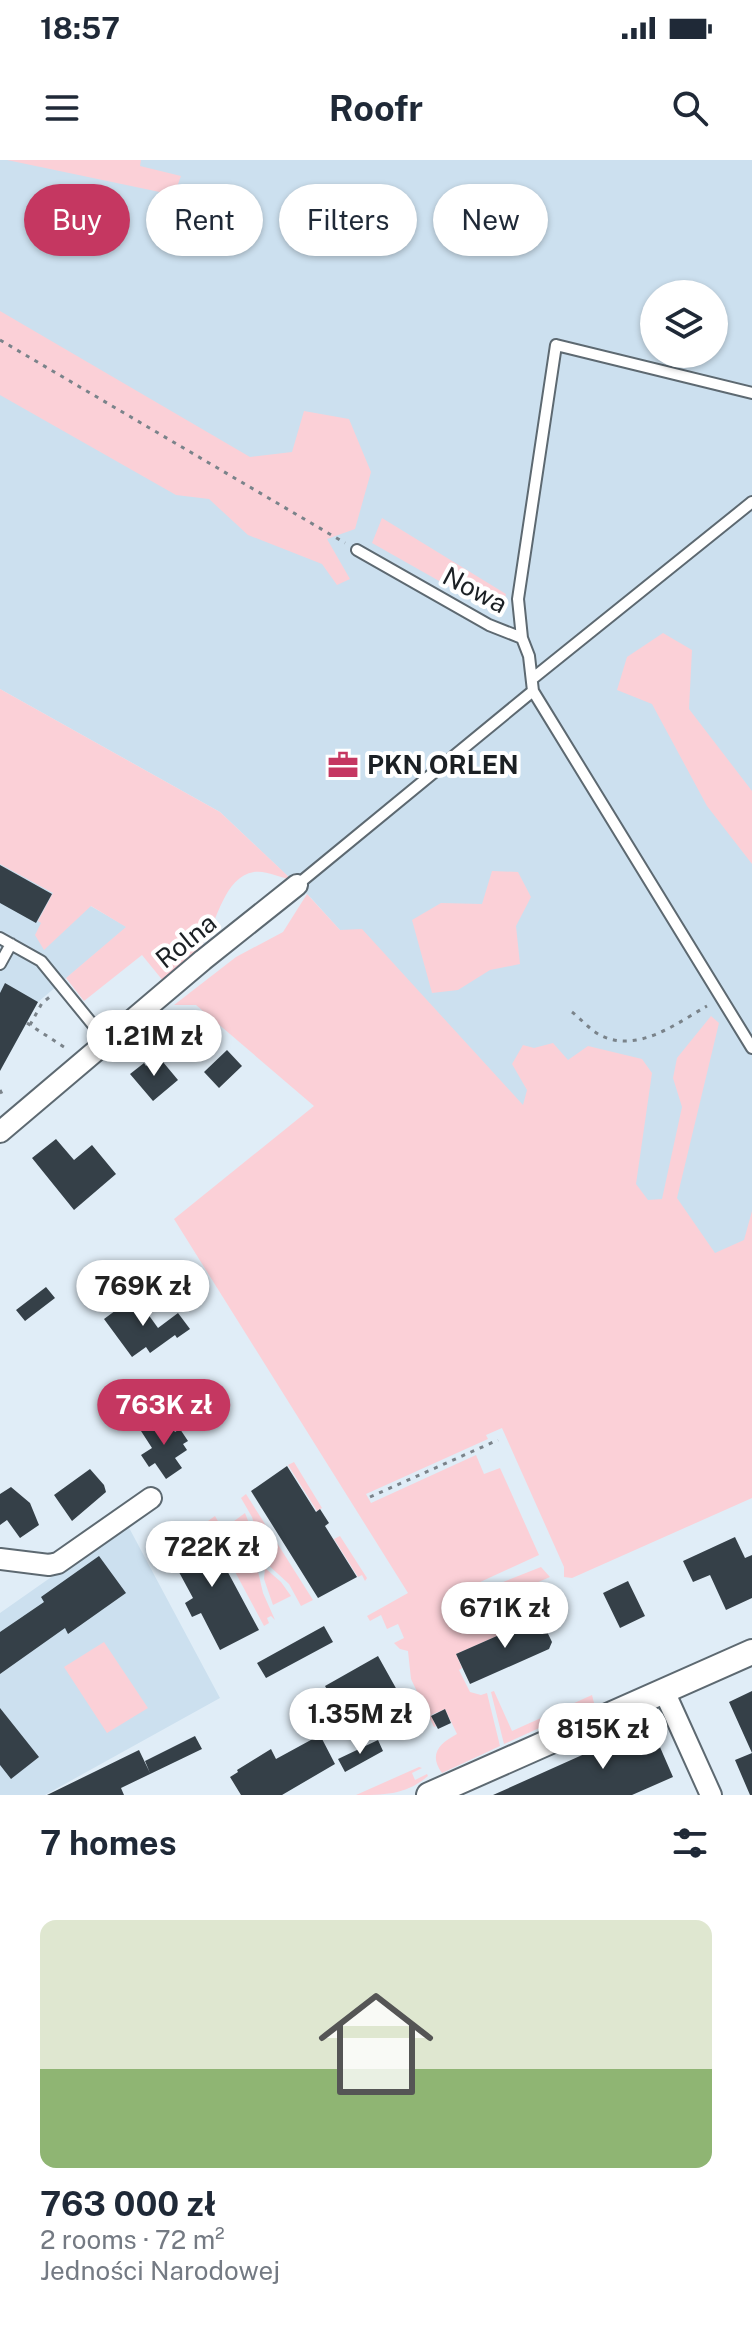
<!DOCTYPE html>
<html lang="en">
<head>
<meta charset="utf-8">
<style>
  body { margin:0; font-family:"Public Sans",sans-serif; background:#f6f6f7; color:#1f2937; height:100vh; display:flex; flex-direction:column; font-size:30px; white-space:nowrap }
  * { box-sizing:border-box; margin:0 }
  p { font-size:26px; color:#747a83 }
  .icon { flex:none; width:44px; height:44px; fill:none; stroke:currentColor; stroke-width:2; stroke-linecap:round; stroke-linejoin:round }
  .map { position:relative; height:1635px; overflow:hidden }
  .side { display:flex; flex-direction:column; background:#fff; flex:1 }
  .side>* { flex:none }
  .hud { position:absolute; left:24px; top:24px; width:704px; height:72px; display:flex; gap:16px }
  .controls { position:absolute; left:640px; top:120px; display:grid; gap:16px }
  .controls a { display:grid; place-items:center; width:88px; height:88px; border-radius:50%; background:#fff; box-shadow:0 2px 6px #0004; font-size:40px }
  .price { position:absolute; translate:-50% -68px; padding:0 18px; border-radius:28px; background:#fff; color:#222; font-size:26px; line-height:52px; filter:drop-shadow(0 2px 4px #0008) }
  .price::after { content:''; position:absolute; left:50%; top:48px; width:24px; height:18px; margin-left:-12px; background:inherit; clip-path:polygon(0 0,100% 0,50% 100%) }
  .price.current { background:#c53761; color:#fff }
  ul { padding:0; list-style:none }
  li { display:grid; align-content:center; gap:16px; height:424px; padding:0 40px }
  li+li { border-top:2px solid #e0e1e3 }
  li span { display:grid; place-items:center; height:248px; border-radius:16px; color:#555 }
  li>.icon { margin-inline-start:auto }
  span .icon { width:144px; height:144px; fill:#fffc; stroke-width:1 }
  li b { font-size:34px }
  h2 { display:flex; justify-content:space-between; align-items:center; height:96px; padding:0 40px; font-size:34px }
  .tag { padding:0 28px; border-radius:36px; background:#fff; box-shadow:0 2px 6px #0004; font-size:28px; line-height:72px }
  .tag.current { background:#c53761; color:#fff }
  .status { display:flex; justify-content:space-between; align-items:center; height:56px; padding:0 40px; background:#fff; direction:ltr }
  .status svg { height:22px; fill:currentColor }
  header { display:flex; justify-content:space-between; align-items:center; height:104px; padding:0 40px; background:#fff; font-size:36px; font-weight:700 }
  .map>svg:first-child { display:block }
</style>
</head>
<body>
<div class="status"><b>18:57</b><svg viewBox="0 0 49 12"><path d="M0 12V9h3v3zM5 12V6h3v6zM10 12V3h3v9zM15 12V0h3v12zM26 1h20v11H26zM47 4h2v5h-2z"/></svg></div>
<header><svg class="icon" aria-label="menu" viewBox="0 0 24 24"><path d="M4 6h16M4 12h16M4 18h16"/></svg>Roofr<svg class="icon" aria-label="search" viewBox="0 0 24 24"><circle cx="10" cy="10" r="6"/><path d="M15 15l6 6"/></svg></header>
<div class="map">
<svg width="752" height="1635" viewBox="0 0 752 1635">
  <rect width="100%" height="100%" fill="#e0edf7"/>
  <!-- built -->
  <path fill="#cce0ef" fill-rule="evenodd" d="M 0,0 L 752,0 L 752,1227 L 311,738 L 220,652 L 0,529 ZM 654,134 L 714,134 L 714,194 L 654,194 Z
    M 0,694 L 127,767 L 38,842 L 0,911 Z
    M 127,1364 L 220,1538 L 45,1635 L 0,1635 L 0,1453 Z"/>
  <!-- green -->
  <path fill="#fbd0d7" d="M 7,0 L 141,0 L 140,6 L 181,16 L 174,35 Z
    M 0,151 L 250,297 L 292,292 L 304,251 L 349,259 L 371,312 L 355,369 L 327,379 L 350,419 L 337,425 L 322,404 L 248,375 L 209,339 L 176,335 L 0,235 Z
    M 382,358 L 506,434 L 501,456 L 372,383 Z
    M 663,473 L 692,490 L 689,549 L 752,631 L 752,704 L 707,646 L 652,544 L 617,530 L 627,497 Z
    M 0,529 L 220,652 L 291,719 C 279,718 266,710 254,712 C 224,717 218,760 204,782 C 193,798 178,810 164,822 L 142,795 L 84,841 L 66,818 L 126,767 L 91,746 L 44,790 L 35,775 L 41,763 L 38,761 L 53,733 L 0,704 Z
    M 492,711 L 518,712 L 531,737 L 516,766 L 520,804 L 490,810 L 458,830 L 432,833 L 412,760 L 441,743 L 482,744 Z
    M 307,734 L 340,770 L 362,769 L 523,945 L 527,930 L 512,904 L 523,885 L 534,888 L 553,883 L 568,900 L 588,886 L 642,899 L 652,913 L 636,1024 L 648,1040 L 662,1039 L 682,947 L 673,918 L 677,898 L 711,856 L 719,863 L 677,1038 L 715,1093 L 744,1080 L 752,1051 L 752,1338 L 572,1418 L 564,1417 L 564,1407 L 502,1268 L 486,1275 L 488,1279 L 366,1334 L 371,1343 L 476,1295 L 484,1314 L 500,1308 L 539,1395 L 465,1429 L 468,1436 L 541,1407 L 550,1417 L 529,1426 L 533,1434 L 542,1430 L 543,1441 L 538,1452 L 529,1456 L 531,1461 L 456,1494 L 462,1508 L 459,1510 L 470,1532 L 481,1535 L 487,1533 L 500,1586 L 442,1613 C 428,1594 440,1583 457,1574 L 445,1549 L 431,1555 L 436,1566 L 434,1567 L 411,1519 L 408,1491 L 400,1489 L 394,1483 L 404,1478 L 398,1464 L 387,1469 L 381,1455 L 370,1461 L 367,1456 L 408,1433 L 174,1059 L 314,946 L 196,845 L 174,845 L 236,797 L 283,772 Z
    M 294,1302 L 322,1348 L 317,1351 L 288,1305 Z
    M 246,1334 L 313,1440 L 301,1446 L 289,1424 L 265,1402 L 252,1357 L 241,1338 Z
    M 245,1353 L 254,1376 L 256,1396 L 238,1384 L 226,1367 Z
    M 215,1356 L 230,1382 L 256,1403 L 263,1433 L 275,1460 L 271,1456 L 267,1458 L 269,1463 L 264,1466 L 208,1361 Z
    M 340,1376 L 367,1418 L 365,1421 L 362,1415 L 358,1417 L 334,1379 Z
    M 265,1408 L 281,1422 L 291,1436 L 273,1445 L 264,1419 Z
    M 104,1482 L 148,1548 L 107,1573 L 64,1507 Z
    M 494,1531 L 512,1571 L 592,1535 L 594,1543 L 504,1584 L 491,1532 Z
    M 419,1607 L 422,1608 L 412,1613 L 415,1620 L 427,1614 L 428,1616 C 406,1635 384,1635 356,1635 Z"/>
  <!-- building -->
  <path fill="#354048" d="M 0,705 L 52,734 L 36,763 L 0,743 Z
    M 5,823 L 38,842 L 0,911 L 0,833 Z
    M 227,890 L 242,906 L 219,928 L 204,912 Z
    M 158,896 L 178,920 L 153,941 L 130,914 L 144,903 L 146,906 Z
    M 56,979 L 74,1000 L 92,985 L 116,1014 L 74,1050 L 32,998 Z
    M 46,1127 L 55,1138 L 25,1161 L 16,1150 Z
    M 135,1136 L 158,1168 L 178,1153 L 190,1169 L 177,1178 L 175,1175 L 150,1193 L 146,1187 L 132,1197 L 104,1159 Z
    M 163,1255 L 175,1272 L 180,1269 L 188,1281 L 183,1284 L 187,1290 L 175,1298 L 182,1308 L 166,1319 L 155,1303 L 149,1307 L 141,1295 L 152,1288 L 141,1271 Z
    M 287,1306 L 316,1352 L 320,1349 L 329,1363 L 325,1366 L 357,1417 L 318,1438 L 251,1331 Z
    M 90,1309 L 104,1325 L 106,1332 L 72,1361 L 54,1335 Z
    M 11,1327 L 30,1343 L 39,1365 L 20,1378 L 7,1360 L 0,1365 L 0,1334 Z
    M 202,1364 L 259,1470 L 220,1490 L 201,1453 L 192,1457 L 185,1443 L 193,1438 L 167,1390 Z
    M 735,1377 L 745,1398 L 752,1395 L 752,1438 L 726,1450 L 710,1415 L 693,1422 L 683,1401 Z
    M 99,1396 L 126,1433 L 68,1474 L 65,1468 L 0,1514 L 0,1472 L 44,1442 L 41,1437 Z
    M 628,1421 L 645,1456 L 620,1468 L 603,1433 Z
    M 540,1457 L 552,1482 L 549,1489 L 470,1524 L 456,1494 Z
    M 324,1466 L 333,1482 L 266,1518 L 257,1503 Z
    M 378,1496 L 402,1539 L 349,1569 L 325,1526 Z
    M 752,1531 L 752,1635 L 750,1635 L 735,1600 L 752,1593 L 729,1542 Z
    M 0,1548 L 39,1597 L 11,1619 L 0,1605 Z
    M 445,1549 L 451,1563 L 438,1569 L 431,1556 Z
    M 653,1571 L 673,1617 L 632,1635 L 493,1635 L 629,1574 L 632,1581 Z
    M 320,1575 L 335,1604 L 282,1635 L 241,1635 L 230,1617 L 238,1612 L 237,1610 L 271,1589 L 276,1599 Z
    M 195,1576 L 202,1589 L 121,1628 L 124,1635 L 47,1635 L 139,1590 L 150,1613 L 145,1601 Z
    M 378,1580 L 383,1591 L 345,1612 L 338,1599 Z"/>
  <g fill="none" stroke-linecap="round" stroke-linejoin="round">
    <!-- service casing -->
    <g stroke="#5d6971" stroke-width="14">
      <path id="service" d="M 357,390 L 489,465 L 522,478 L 529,496 L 533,531 L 752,888
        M 522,478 L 518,439 L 556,185 L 752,233
        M 532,519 L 752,342
        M 297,725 L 533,531
        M 0,778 L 41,801 L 107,882
        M 0,804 L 11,784"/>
    </g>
    <!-- minor casing -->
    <g stroke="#5d6971" stroke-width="24">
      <path id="minor" d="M 0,972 L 203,800 L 297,725
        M 0,1399 L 49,1405 L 58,1403 L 151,1338
        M 664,1531 L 711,1635"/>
    </g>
    <!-- tertiary casing -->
    <g stroke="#5d6971" stroke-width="28">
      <path id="tertiary" d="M 429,1635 L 752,1492"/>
    </g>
    <!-- path -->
    <path stroke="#7a838a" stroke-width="3" stroke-dasharray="4 6" stroke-linecap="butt" d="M 0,180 L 345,383
      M 572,852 C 581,859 591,871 602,876 C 639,893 677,863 707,846
      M 27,863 L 67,889
      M 30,865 L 42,843 L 51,836
      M 0,930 L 3,936
      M 370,1337 L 498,1280"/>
    <!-- service -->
    <use href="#service" stroke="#fff" stroke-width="10"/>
    <!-- minor -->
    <use href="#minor" stroke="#fff" stroke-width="20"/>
    <!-- tertiary -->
    <use href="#tertiary" stroke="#fff" stroke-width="24"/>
  </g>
  <!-- icons -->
  <defs>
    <g id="office-bare" transform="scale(2.4)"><path d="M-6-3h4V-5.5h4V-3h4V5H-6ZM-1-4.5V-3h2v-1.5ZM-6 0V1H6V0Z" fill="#c53761" stroke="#fff" stroke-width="2.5" paint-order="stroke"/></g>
  </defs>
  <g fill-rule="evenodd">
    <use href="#office-bare" x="343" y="605"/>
  </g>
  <g text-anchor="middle" stroke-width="8" stroke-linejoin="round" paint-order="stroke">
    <!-- street labels -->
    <g font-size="26" fill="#1b2024" stroke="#fff">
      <text transform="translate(475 430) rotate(28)" y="9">Nowa</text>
      <text transform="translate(186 781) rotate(-39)" y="9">Rolna</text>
    </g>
    <!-- poi labels -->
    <g font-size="26" font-weight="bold" fill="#1b2024" stroke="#fff" text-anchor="start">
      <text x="367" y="614">PKN ORLEN</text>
    </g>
  </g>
</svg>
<div class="controls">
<a><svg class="icon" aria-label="layers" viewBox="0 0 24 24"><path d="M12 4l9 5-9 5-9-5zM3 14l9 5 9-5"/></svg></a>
</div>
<b class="price" style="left:154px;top:918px">1.21M zł</b>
<b class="price" style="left:143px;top:1168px">769K zł</b>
<b class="price current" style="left:164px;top:1287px">763K zł</b>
<b class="price" style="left:212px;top:1429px">722K zł</b>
<b class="price" style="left:505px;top:1490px">671K zł</b>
<b class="price" style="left:360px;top:1596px">1.35M zł</b>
<b class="price" style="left:603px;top:1611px">815K zł</b>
<div class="hud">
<a class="tag current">Buy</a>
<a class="tag">Rent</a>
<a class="tag">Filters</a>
<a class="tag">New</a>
</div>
</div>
<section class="side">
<h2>7 homes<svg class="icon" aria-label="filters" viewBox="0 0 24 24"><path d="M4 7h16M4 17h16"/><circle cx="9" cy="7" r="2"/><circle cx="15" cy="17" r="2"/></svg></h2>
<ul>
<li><span style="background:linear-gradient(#dfe7d0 60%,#8fb573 0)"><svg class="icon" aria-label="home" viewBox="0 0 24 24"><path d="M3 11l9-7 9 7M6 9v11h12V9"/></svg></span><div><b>763 000 zł</b><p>2 rooms · 72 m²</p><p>Jedności Narodowej</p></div></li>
</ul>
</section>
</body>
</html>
